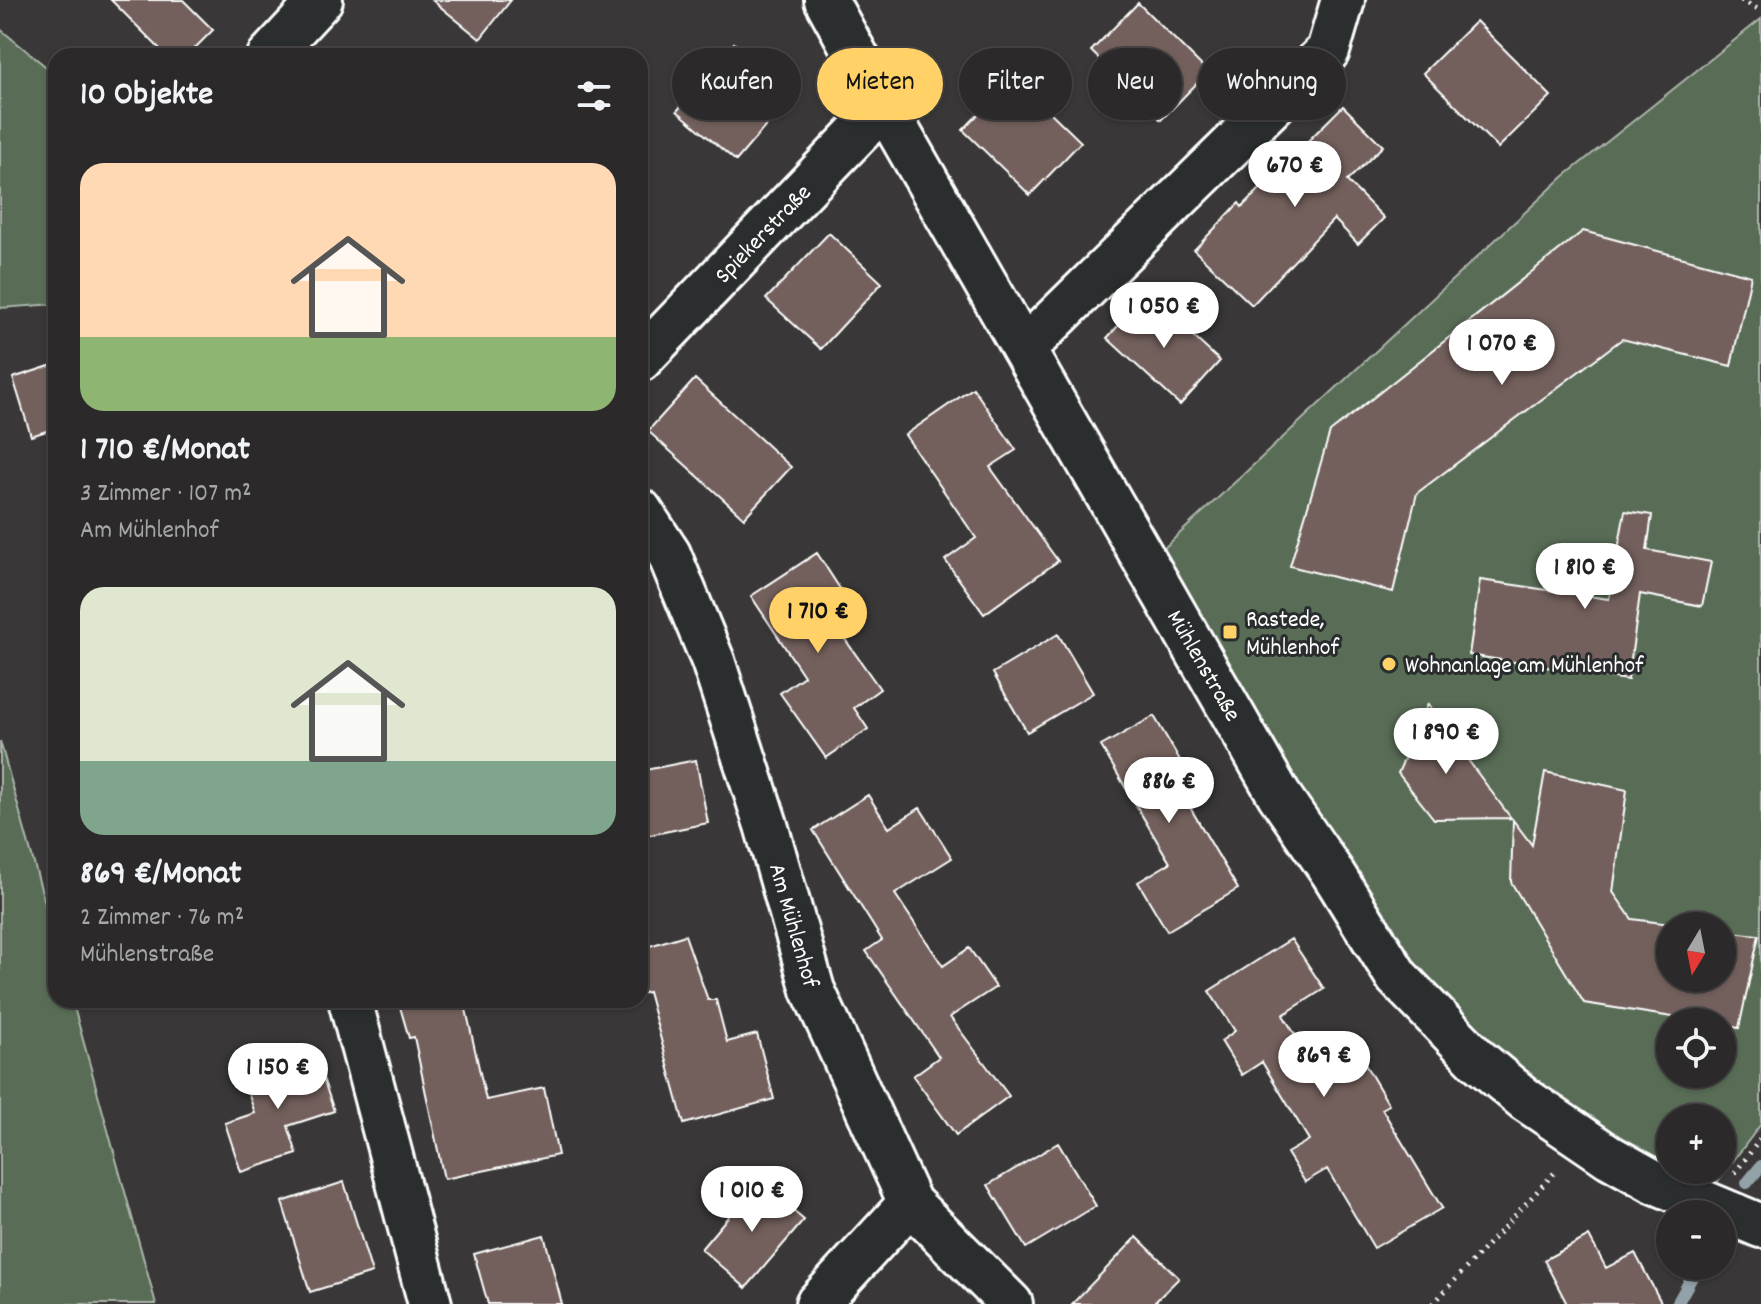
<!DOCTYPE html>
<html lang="de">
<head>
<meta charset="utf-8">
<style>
  body { margin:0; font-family:Dekko,sans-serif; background:#333131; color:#f1f3f6; height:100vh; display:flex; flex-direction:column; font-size:30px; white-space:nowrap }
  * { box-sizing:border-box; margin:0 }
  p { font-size:26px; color:#a6a6a8 }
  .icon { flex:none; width:44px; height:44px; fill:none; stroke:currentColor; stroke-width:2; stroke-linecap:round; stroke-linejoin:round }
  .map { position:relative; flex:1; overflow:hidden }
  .panel { position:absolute; left:48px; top:48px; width:600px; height:960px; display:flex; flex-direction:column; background:#2b2929; border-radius:24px; box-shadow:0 2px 6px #0004,0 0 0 2px #474546 }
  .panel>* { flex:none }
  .banner { position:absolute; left:672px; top:48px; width:760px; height:72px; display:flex; gap:16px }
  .needle { width:52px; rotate:190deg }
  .fabs { position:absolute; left:1656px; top:912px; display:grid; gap:16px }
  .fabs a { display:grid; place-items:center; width:80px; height:80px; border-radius:50%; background:#2b2929; box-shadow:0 2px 6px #0004,0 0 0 2px #474546; font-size:40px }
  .price { position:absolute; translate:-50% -68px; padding:0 18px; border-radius:28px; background:#fff; color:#222; font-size:26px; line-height:52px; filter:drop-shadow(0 2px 4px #0008) }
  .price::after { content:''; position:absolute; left:50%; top:48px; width:24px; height:18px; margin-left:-12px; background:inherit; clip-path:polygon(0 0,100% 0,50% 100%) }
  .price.selected { background:#ffd166; color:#111 }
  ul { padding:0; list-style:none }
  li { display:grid; align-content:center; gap:16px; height:424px; padding:0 32px }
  li span { display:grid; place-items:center; height:248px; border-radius:24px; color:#555 }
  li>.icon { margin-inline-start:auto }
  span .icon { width:144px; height:144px; fill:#fffc; stroke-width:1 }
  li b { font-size:34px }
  h2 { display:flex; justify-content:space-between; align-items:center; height:96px; padding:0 32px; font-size:34px }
  .pill { padding:0 28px; border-radius:36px; background:#2b2929; box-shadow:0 2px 6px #0004,0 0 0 2px #474546; font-size:28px; line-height:72px }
  .pill.selected { background:#ffd166; color:#111 }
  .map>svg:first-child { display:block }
</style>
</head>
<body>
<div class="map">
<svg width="1761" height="1304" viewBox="0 0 1761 1304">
  <rect width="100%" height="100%" fill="#393737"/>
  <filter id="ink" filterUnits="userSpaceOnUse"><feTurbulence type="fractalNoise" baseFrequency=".0125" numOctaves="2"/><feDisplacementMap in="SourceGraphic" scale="16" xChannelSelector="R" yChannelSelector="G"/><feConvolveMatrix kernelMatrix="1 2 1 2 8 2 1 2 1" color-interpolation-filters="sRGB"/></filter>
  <g filter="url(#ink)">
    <!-- green -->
    <path fill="#586c57" stroke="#acb6ab" stroke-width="2" fill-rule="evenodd" d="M 1761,19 L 1761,1124 L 1709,1193 L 1478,1060 L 1147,564 L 1563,177 ZM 1670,926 L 1722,926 L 1722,978 L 1670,978 ZM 1670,1022 L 1722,1022 L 1722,1074 L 1670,1074 ZM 1670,1118 L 1722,1118 L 1722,1170 L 1670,1170 Z
      M 0,29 L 56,75 L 56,304 L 0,308 Z
      M 0,741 L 56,943 L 56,1000 L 72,1000 L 156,1304 L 0,1304 Z"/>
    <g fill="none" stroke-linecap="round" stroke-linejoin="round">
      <!-- stream -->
      <path stroke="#93a2a9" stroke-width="12" d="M 1747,1183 L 1761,1166
        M 1677,1304 L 1698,1266"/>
    </g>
    <!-- building -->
    <path fill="#73615c" stroke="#fff" stroke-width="2" d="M 111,0 L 183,0 L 213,30 L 187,56 L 167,56 Z
      M 432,0 L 511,0 L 480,39 Z
      M 1138,3 L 1208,72 L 1161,120 L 1091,51 Z
      M 1476,21 L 1551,96 L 1498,148 L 1423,73 Z
      M 734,43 L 794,93 L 736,161 L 677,111 Z
      M 1014,77 L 1081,142 L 1030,195 L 963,130 Z
      M 1343,106 L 1383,146 L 1347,181 L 1384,218 L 1358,244 L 1334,219 L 1252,305 L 1194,250 L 1239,203 L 1242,207 Z
      M 1583,231 L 1751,276 L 1731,366 L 1622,339 L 1417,493 L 1393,592 L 1290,566 L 1330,432 Z
      M 829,233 L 882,283 L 821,349 L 766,299 Z
      M 1147,294 L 1220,361 L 1180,405 L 1107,338 Z
      M 56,364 L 56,428 L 31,436 L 13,378 Z
      M 695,379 L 791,467 L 744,518 L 648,431 Z
      M 973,388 L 1016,450 L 990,467 L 1058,561 L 984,614 L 945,560 L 976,538 L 905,435 Z
      M 1625,511 L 1652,515 L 1647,550 L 1711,562 L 1702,606 L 1640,594 L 1628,680 L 1469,655 L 1480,580 L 1609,599 Z
      M 817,553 L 846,598 L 828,609 L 842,630 L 840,632 L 880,689 L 854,708 L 868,729 L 826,758 L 780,693 L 804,676 L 751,596 Z
      M 1058,634 L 1093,693 L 1027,732 L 993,673 Z
      M 1428,704 L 1476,771 L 1511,818 L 1434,819 L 1398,773 Z
      M 1154,716 L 1194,784 L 1181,792 L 1238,889 L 1167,931 L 1138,882 L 1170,863 L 1101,746 Z
      M 696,760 L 708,823 L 640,837 L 640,771 Z
      M 1545,772 L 1627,790 L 1613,892 L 1632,919 L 1685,926 L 1670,926 L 1670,978 L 1722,978 L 1722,931 L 1759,935 L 1739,1028 L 1722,1025 L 1722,1022 L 1704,1022 L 1584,1003 L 1511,882 L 1513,820 L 1532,845 Z
      M 868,795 L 889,828 L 920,808 L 952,858 L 895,894 L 943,966 L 969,948 L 996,987 L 950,1017 L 1009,1096 L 956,1135 L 913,1076 L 939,1057 L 866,951 L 882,940 L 813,830 Z
      M 685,935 L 708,1000 L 716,1000 L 727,1042 L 757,1034 L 774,1099 L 684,1124 L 648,992 L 640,994 L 640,949 Z
      M 1291,939 L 1324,989 L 1283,1015 L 1325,1083 L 1363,1061 L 1389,1105 L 1382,1109 L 1442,1208 L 1374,1248 L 1327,1169 L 1305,1182 L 1287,1153 L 1309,1140 L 1262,1062 L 1242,1075 L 1221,1041 L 1235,1031 L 1209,991 Z
      M 398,1000 L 464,1000 L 486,1100 L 544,1088 L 558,1155 L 444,1179 L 414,1037 L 409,1038 Z
      M 315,1054 L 334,1111 L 288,1126 L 297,1154 L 241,1172 L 225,1123 L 255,1113 L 243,1078 Z
      M 1058,1143 L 1096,1206 L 1026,1248 L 988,1185 Z
      M 758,1181 L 804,1220 L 746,1288 L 701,1249 Z
      M 344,1182 L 372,1273 L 310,1292 L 282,1202 Z
      M 544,1235 L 562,1304 L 488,1304 L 474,1254 Z
      M 1589,1236 L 1606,1268 L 1635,1253 L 1662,1304 L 1567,1304 L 1544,1260 Z
      M 1137,1237 L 1179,1278 L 1153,1304 L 1072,1304 Z"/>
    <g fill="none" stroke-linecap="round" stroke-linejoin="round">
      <!-- street casing -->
      <g stroke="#fff" stroke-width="48">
        <path id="street" d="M 826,0 L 884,106 L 1279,795 L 1332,872 L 1397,977 L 1478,1060 L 1526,1100 L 1610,1157 L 1653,1181 L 1761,1226
          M 269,56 L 321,0
          M 1024,349 L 1328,51 L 1343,0
          M 640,360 L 884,106
          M 640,510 L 669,554 L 713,661 L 766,825 L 813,990 L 910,1203 L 1011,1304
          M 350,1000 L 430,1304
          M 817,1304 L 910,1203"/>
      </g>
      <!-- path -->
      <path stroke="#fff" stroke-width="5" stroke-dasharray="2 6" stroke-linecap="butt" d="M 1741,0 L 1761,11
        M 1735,1173 L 1761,1138
        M 1433,1304 L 1556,1171"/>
      <!-- street -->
      <use href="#street" stroke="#2a2d2e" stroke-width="42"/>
    </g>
  </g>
  <!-- markers -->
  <g fill="#ffd166" stroke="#2a2d2e" stroke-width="3">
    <rect x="1222" y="624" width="16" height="16" rx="4"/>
    <circle cx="1389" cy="664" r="8"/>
  </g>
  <g text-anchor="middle" stroke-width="6" stroke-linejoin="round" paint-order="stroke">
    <!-- street labels -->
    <g font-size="24" fill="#fff" stroke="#2a2d2e">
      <text transform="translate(762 233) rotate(-46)" y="8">Spiekerstraße</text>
      <text transform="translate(1205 665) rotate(60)" y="8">Mühlenstraße</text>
      <text transform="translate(795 925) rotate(74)" y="8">Am Mühlenhof</text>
    </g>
    <!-- poi labels -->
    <g font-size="24" fill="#fff" stroke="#2a2d2e" text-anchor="start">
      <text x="1246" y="626">Rastede,<tspan x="1246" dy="28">Mühlenhof</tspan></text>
      <text x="1405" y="672">Wohnanlage am Mühlenhof</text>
    </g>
  </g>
</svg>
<div class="fabs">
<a><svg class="needle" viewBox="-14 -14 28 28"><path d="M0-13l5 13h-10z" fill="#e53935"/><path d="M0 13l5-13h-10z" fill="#a6a6a8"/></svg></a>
<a><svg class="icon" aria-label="locate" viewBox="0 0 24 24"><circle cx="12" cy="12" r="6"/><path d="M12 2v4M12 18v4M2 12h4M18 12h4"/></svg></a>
<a>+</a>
<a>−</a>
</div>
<b class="price" style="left:1295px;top:209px">670 €</b>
<b class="price" style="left:1164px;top:350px">1 050 €</b>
<b class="price" style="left:1502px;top:387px">1 070 €</b>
<b class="price" style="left:1585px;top:611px">1 810 €</b>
<b class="price selected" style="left:818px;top:655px">1 710 €</b>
<b class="price" style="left:1446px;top:776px">1 890 €</b>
<b class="price" style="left:1169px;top:825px">886 €</b>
<b class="price" style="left:1324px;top:1099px">869 €</b>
<b class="price" style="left:278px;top:1111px">1 150 €</b>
<b class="price" style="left:752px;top:1234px">1 010 €</b>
<div class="banner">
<a class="pill">Kaufen</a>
<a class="pill selected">Mieten</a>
<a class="pill">Filter</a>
<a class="pill">Neu</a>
<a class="pill">Wohnung</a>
</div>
<section class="panel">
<h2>10 Objekte<svg class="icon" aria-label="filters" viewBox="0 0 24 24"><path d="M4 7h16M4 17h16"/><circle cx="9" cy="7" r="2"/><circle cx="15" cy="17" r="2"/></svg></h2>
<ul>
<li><span style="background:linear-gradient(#ffd9b3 70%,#8fb573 0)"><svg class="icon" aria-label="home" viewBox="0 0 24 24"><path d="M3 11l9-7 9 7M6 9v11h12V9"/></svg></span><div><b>1 710 €/Monat</b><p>3 Zimmer · 107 m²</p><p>Am Mühlenhof</p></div></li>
<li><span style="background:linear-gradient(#dfe7d0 70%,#7fa58c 0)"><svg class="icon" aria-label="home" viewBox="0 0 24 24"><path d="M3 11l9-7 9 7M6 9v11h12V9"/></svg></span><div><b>869 €/Monat</b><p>2 Zimmer · 76 m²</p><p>Mühlenstraße</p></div></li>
</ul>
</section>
</div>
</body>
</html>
